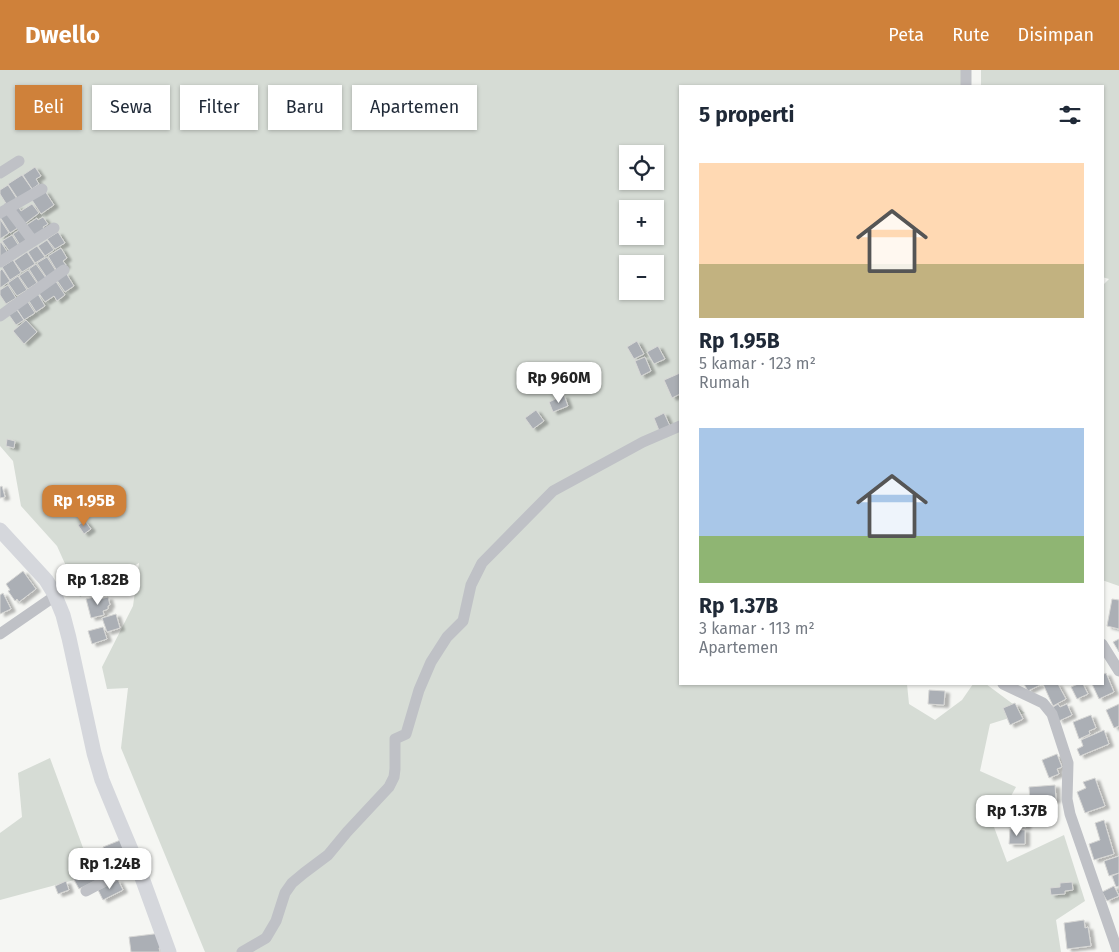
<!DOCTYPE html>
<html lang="id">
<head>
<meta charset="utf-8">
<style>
  body { margin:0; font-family:"Fira Sans",sans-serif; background:#f6f6f7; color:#1f2937; height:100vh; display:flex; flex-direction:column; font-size:19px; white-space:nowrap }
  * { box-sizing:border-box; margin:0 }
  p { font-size:16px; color:#747a83 }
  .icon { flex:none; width:28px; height:28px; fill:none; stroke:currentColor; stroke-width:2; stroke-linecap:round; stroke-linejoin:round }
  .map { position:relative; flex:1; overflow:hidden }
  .panel { position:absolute; left:679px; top:15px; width:425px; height:600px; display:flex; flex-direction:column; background:#fff; border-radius:0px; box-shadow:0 1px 4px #0004 }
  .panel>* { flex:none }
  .hud { position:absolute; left:15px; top:15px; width:475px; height:45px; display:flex; gap:10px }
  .fabs { position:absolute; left:619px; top:75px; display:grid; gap:10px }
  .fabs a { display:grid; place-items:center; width:45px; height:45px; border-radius:0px; background:#fff; box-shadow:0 1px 4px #0004; font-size:25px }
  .price { position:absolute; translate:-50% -42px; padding:0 11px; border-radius:10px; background:#fff; color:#222; font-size:16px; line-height:32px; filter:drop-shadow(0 1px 2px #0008) }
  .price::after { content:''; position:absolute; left:50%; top:30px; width:15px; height:11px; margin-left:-8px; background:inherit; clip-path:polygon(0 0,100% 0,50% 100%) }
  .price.active { background:#cf813a; color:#fff }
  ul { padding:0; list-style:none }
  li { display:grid; align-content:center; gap:10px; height:265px; padding:0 20px }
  li span { display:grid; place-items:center; height:155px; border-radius:0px; color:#555 }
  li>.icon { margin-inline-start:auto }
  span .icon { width:90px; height:90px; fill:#fffc; stroke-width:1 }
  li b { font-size:21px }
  h2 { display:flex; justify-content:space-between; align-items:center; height:60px; padding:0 20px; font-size:21px }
  .pill { padding:0 18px; border-radius:0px; background:#fff; box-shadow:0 1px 4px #0004; font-size:18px; line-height:45px }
  .pill.active { background:#cf813a; color:#fff }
  header { display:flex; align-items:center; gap:30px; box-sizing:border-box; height:70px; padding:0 25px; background:#cf813a; color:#fff }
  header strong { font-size:24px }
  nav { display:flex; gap:28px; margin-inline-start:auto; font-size:18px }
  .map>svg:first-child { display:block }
</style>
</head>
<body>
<header>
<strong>Dwello</strong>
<nav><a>Peta</a><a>Rute</a><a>Disimpan</a></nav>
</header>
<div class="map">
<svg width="1119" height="882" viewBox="0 0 1119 882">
  <defs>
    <filter id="shadow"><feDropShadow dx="4.5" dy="2.5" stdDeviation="1" flood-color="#0004"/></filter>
  </defs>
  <rect width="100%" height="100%" fill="#f5f6f3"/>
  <!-- green -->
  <path fill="#d6dcd5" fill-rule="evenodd" d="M 0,0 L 966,0 L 964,16 L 680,16 L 680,614 L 907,614 L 909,634 L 935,650 L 962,630 L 973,614 L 986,614 L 1025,643 L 990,654 L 980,701 L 1016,717 L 994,757 L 1007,792 L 1064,765 L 1085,831 L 1056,850 L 1061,882 L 205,882 L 121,678 L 128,618 L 107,619 L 102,597 L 133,536 L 139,493 L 80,527 L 57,476 L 21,436 L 13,391 L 0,376 ZM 628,84 L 655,84 L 655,111 L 628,111 ZM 628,139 L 655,139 L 655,166 L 628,166 ZM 628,194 L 655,194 L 655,221 L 628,221 Z
    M 981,0 L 1119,0 L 1119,516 L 1102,510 L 1102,216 L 1109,209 L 1102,207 L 1102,16 L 981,16 Z
    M 50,688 L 93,805 L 0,830 L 0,763 L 22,747 L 18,703 Z"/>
  <!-- building -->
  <path fill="#abafb5" stroke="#d7d7d5" filter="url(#shadow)" d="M 35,97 L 41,106 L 36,109 L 39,114 L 32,119 L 23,105 Z
    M 22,105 L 32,119 L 18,129 L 8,114 Z
    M 8,115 L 17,129 L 7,135 L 0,124 L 0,120 Z
    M 45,121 L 54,135 L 41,144 L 32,130 Z
    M 32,134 L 39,143 L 23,155 L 12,140 L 18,136 L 21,141 Z
    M 9,142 L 19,157 L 10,163 L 0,147 Z
    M 43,147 L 48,154 L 43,157 L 44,159 L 32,167 L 25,156 L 37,148 L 38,150 Z
    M 0,149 L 9,163 L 0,169 Z
    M 22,158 L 29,169 L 20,175 L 13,164 Z
    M 58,162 L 65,173 L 55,179 L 47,169 Z
    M 12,165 L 19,176 L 10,182 L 2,171 Z
    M 47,170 L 54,180 L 45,186 L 38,176 Z
    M 1,172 L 8,183 L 0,188 L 0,173 Z
    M 37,176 L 45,187 L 35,193 L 28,182 Z
    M 61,178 L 67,188 L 63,191 L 66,195 L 57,201 L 48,186 Z
    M 27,182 L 35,194 L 22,202 L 14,191 Z
    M 47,187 L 56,201 L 47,208 L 37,193 Z
    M 13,190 L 21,203 L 10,210 L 2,197 Z
    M 36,194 L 46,208 L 38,213 L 29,199 Z
    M 2,199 L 10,211 L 0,218 L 0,201 Z
    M 28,200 L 37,213 L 28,219 L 19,206 Z
    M 66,203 L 74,216 L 65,222 L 56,209 Z
    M 18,206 L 27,220 L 17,226 L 8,213 Z
    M 55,210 L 65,225 L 57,231 L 54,226 L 45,232 L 38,222 Z
    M 8,215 L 16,228 L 6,234 L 0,225 L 0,220 Z
    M 38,224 L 45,236 L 36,242 L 29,231 Z
    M 26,229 L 35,243 L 24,250 L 15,236 Z
    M 17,240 L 24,250 L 16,255 L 9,245 Z
    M 26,250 L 37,262 L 24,274 L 13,261 Z
    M 637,271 L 644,284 L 634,289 L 627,277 Z
    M 658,276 L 665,289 L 654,294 L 647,282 Z
    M 645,287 L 651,301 L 641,306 L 635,291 Z
    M 680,303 L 680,324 L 672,328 L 664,310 Z
    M 564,325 L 568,336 L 553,342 L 549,332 Z
    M 536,340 L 544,351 L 533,359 L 525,348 Z
    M 664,343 L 671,358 L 660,363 L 654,348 Z
    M 7,369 L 15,371 L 14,378 L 6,376 Z
    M 2,416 L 5,427 L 0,428 L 0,417 Z
    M 85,451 L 91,459 L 84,464 L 78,455 Z
    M 23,501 L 36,519 L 19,532 L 17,529 L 15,531 L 8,521 L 10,520 L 6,514 Z
    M 3,523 L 11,539 L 0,544 L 0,525 Z
    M 99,526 L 100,529 L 108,527 L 110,535 L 108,536 L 108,539 L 103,541 L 104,545 L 91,548 L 86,529 Z
    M 1112,529 L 1119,530 L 1119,559 L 1107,556 Z
    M 116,544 L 120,558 L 107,562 L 102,548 Z
    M 103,557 L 107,569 L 92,574 L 88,561 Z
    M 1119,569 L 1119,582 L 1113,572 Z
    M 1106,603 L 1114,622 L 1099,629 L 1092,614 L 1102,614 L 1102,605 Z
    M 1024,614 L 1042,614 L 1028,621 Z
    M 1043,614 L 1058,614 L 1066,629 L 1053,636 Z
    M 1078,614 L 1083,614 L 1088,624 L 1077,629 L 1071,617 Z
    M 929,620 L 945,621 L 944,635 L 928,634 Z
    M 1015,633 L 1023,649 L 1010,655 L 1003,638 Z
    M 1058,634 L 1060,637 L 1067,634 L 1072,645 L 1059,651 L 1053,637 Z
    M 1119,634 L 1119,656 L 1114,658 L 1106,640 Z
    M 1091,645 L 1096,658 L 1089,661 L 1090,664 L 1079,669 L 1073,652 Z
    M 1104,660 L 1109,674 L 1080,686 L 1077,679 L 1083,676 L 1081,670 Z
    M 1057,684 L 1062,697 L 1057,699 L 1059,704 L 1049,708 L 1042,690 Z
    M 1095,708 L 1105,736 L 1085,743 L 1077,722 L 1086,718 L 1083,712 Z
    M 1055,715 L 1056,730 L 1030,732 L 1029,717 Z
    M 1014,740 L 1027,741 L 1026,757 L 1013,756 Z
    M 1104,750 L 1114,784 L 1094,790 L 1089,774 L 1100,770 L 1095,753 Z
    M 1010,759 L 1025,760 L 1025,774 L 1009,774 Z
    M 123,769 L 129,781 L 108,790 L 103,777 Z
    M 1119,786 L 1119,803 L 1109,806 L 1104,791 Z
    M 90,795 L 97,810 L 79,819 L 71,804 Z
    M 1119,803 L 1119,816 L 1116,817 L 1112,806 Z
    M 118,810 L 123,820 L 103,830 L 98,820 Z
    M 66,811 L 69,820 L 58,824 L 55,816 Z
    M 1072,812 L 1073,820 L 1065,821 L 1065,824 L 1051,825 L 1050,818 L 1060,817 L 1060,813 Z
    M 1114,816 L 1119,826 L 1107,831 L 1102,822 Z
    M 1084,850 L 1085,858 L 1088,857 L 1091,876 L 1067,879 L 1064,853 Z
    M 162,863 L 164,877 L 159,878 L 160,882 L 131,882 L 129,867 Z"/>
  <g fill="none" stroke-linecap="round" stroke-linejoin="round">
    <!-- street -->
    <path stroke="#bfc1c6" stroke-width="11" d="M 966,16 L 966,0
      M 0,103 L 19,91
      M 8,138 L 33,171
      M 0,143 L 42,119
      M 0,192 L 54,158
      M 0,246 L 64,200
      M 0,564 L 55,526
      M 1102,574 L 1119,601
      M 1003,614 L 1043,633 L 1052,644 L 1068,693 L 1067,729 L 1070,744 L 1118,882
      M 86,821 L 137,794
      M 242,882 L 266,868 L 276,851 L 285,823 L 292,813 L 304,803 L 328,785 L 347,762 L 389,717 L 394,707 L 395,699 L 395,669 L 406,664 L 419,620 L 431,592 L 447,567 L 463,551 L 471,515 L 482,493 L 553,421 L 643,372 L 680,356"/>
    <!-- secondary -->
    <path stroke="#d5d7dc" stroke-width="15" d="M 0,460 L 46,510 L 54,523 L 63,545 L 69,568 L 94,683 L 102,710 L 116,744 L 137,794 L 169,882"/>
  </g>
</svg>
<div class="fabs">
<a><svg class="icon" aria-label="locate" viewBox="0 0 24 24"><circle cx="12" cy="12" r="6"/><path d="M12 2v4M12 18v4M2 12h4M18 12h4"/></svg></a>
<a>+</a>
<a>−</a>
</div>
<b class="price" style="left:559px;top:334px">Rp 960M</b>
<b class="price active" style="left:84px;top:457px">Rp 1.95B</b>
<b class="price" style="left:98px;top:536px">Rp 1.82B</b>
<b class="price" style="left:1017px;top:767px">Rp 1.37B</b>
<b class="price" style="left:110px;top:820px">Rp 1.24B</b>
<div class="hud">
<a class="pill active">Beli</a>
<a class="pill">Sewa</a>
<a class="pill">Filter</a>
<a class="pill">Baru</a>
<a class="pill">Apartemen</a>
</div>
<section class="panel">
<h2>5 properti<svg class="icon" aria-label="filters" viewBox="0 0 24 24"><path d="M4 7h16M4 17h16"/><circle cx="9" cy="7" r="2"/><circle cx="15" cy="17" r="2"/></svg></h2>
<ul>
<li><span style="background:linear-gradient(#ffd9b3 65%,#c2b280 0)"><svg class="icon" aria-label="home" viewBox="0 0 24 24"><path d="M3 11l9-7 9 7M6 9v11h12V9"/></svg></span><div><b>Rp 1.95B</b><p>5 kamar · 123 m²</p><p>Rumah</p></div></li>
<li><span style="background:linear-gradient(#a9c7e8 70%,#8fb573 0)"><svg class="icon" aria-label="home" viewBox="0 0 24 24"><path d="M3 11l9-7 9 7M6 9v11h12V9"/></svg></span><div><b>Rp 1.37B</b><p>3 kamar · 113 m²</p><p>Apartemen</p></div></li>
</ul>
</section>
</div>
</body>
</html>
